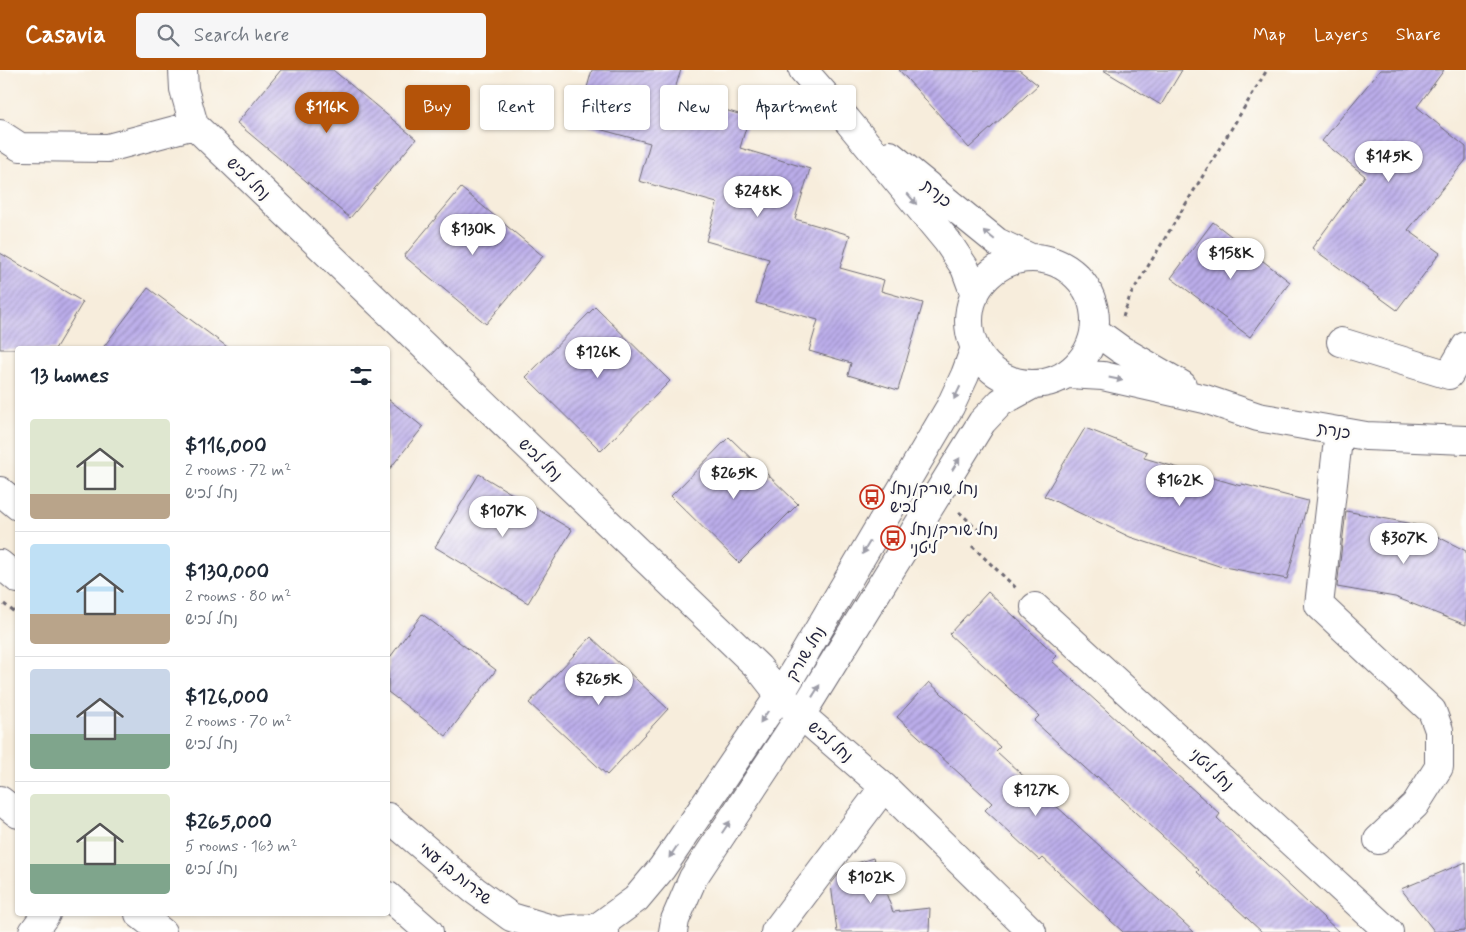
<!DOCTYPE html>
<html lang="en">
<head>
<meta charset="utf-8">
<style>
  body { margin:0; font-family:Mynerve,"Playpen Sans Hebrew",sans-serif; background:#f6f6f7; color:#1f2937; height:100vh; display:flex; flex-direction:column; font-size:19px; white-space:nowrap }
  * { box-sizing:border-box; margin:0 }
  p { font-size:16px; color:#747a83 }
  .icon { flex:none; width:28px; height:28px; fill:none; stroke:currentColor; stroke-width:2; stroke-linecap:round; stroke-linejoin:round }
  .map { position:relative; flex:1; overflow:hidden }
  .side { position:absolute; left:15px; top:276px; width:375px; height:570px; display:flex; flex-direction:column; background:#fff; border-radius:5px; box-shadow:0 1px 4px #0004 }
  .side>* { flex:none }
  .top-card { position:absolute; left:405px; top:15px; width:475px; height:45px; display:flex; gap:10px }
  .price { position:absolute; translate:-50% -42px; padding:0 11px; border-radius:18px; background:#fff; color:#222; font-size:16px; line-height:32px; filter:drop-shadow(0 1px 2px #0008) }
  .price::after { content:''; position:absolute; left:50%; top:30px; width:15px; height:11px; margin-left:-8px; background:inherit; clip-path:polygon(0 0,100% 0,50% 100%) }
  .price.selected { background:#b45309; color:#fff }
  ul { padding:0; list-style:none }
  li { display:flex; align-items:center; gap:15px; height:125px; padding:0 15px }
  li+li { border-top:1px solid #e0e1e3 }
  li span { display:grid; place-items:center; flex:none; width:140px; height:100px; border-radius:5px; color:#555 }
  li>.icon { margin-inline-start:auto }
  span .icon { width:60px; height:60px; fill:#fffc; stroke-width:1 }
  li b { font-size:21px }
  h2 { display:flex; justify-content:space-between; align-items:center; height:60px; padding:0 15px; font-size:21px }
  .pill { padding:0 18px; border-radius:5px; background:#fff; box-shadow:0 1px 4px #0004; font-size:18px; line-height:45px }
  .pill.selected { background:#b45309; color:#fff }
  header { display:flex; align-items:center; gap:30px; box-sizing:border-box; height:70px; padding:0 25px; background:#b45309; color:#fff }
  header strong { font-size:24px }
  nav { display:flex; gap:28px; margin-inline-start:auto; font-size:18px }
  .search { width:350px; height:45px; background:#f6f6f7; display:flex; align-items:center; gap:12px; box-sizing:border-box; padding:0 18px; border-radius:5px; color:#747a83; font-size:19px }
  .map>svg:first-child { display:block }
</style>
</head>
<body>
<header>
<strong>Casavia</strong>
<div class="search"><svg class="icon" aria-label="search" viewBox="0 0 24 24"><circle cx="10" cy="10" r="6"/><path d="M15 15l6 6"/></svg>Search here</div>
<nav><a>Map</a><a>Layers</a><a>Share</a></nav>
</header>
<div class="map">
<svg width="1466" height="862" viewBox="0 0 1466 862">
  <defs>
    <pattern id="building-hatch" width="6" height="6" patternUnits="userSpaceOnUse" patternTransform="scale(1.25)"><rect width="6" height="6" fill="#bbadea"/><path d="M-1 1l2-2M0 6l6-6M5 7l2-2" fill="none" stroke="#988cbf"/></pattern>
  </defs>
  <rect width="100%" height="100%" fill="#fdfcf7"/>
  <filter id="ink" filterUnits="userSpaceOnUse"><feTurbulence type="fractalNoise" baseFrequency=".02" numOctaves="2"/><feDisplacementMap in="SourceGraphic" scale="10" xChannelSelector="R" yChannelSelector="G"/><feConvolveMatrix kernelMatrix="1 2 1 2 8 2 1 2 1" color-interpolation-filters="sRGB"/></filter>
  <filter id="wash" filterUnits="userSpaceOnUse"><feTurbulence type="fractalNoise" baseFrequency=".0096" numOctaves="4" result="noise"/><feDisplacementMap in="SourceGraphic" scale="20" xChannelSelector="R" yChannelSelector="G"/><feGaussianBlur stdDeviation="1.12" result="paint"/><feColorMatrix in="noise" values="0 0 0 0 0 0 0 0 0 0 0 0 0 0 0 0 0 1.4 0 .05"/><feComposite in="paint" operator="in"/></filter>
  <g filter="url(#wash)">
    <rect width="100%" height="100%" fill="#f7eddc"/>
    <g id="blocks">
      <!-- building -->
      <path fill="url(#building-hatch)" d="M 281,0 L 333,0 L 416,69 L 350,148 L 237,53 Z
        M 592,0 L 681,0 L 673,25 L 749,47 L 740,78 L 810,99 L 795,149 L 850,165 L 840,198 L 884,210 L 881,221 L 923,233 L 898,320 L 848,305 L 851,293 L 809,281 L 818,250 L 756,233 L 769,189 L 706,171 L 717,133 L 639,111 L 650,73 L 577,53 Z
        M 899,0 L 1019,0 L 1038,15 L 969,78 Z
        M 1103,0 L 1182,0 L 1161,35 Z
        M 1380,0 L 1444,0 L 1417,37 L 1466,77 L 1466,90 L 1408,160 L 1440,183 L 1397,240 L 1312,178 L 1365,106 L 1322,71 Z
        M 461,118 L 543,186 L 486,254 L 404,186 Z
        M 1213,152 L 1290,212 L 1250,267 L 1171,208 Z
        M 0,183 L 83,232 L 55,279 L 0,279 Z
        M 148,218 L 230,279 L 102,279 Z
        M 595,237 L 670,311 L 601,381 L 526,307 Z
        M 388,329 L 423,357 L 388,401 Z
        M 1085,358 L 1147,382 L 1144,388 L 1241,416 L 1242,414 L 1308,431 L 1287,509 L 1219,496 L 1130,467 L 1044,426 Z
        M 729,367 L 798,434 L 739,493 L 671,426 Z
        M 479,404 L 572,460 L 528,533 L 435,477 Z
        M 1346,441 L 1413,454 L 1466,481 L 1466,555 L 1395,527 L 1337,517 Z
        M 988,522 L 1057,586 L 1052,591 L 1220,744 L 1217,748 L 1339,862 L 1262,862 L 1197,802 L 1199,800 L 1097,706 L 1096,708 L 1034,651 L 1039,646 L 949,564 Z
        M 422,544 L 496,600 L 446,666 L 388,622 L 388,590 Z
        M 591,567 L 668,639 L 607,705 L 529,633 Z
        M 929,612 L 1000,677 L 996,681 L 1194,862 L 1123,862 L 1043,788 L 1040,791 L 985,740 L 992,733 L 897,647 Z
        M 873,788 L 893,842 L 930,838 L 929,862 L 837,862 L 831,814 L 844,797 Z
        M 1466,792 L 1466,860 L 1435,862 L 1401,819 Z"/>
    </g>
  </g>
  <g filter="url(#ink)">
    <use href="#blocks" fill-opacity="0" stroke="#6d6973" stroke-width="1"/>
    <g fill="none" stroke-linecap="round" stroke-linejoin="round">
      <!-- minor casing -->
      <g stroke="#6d6973" stroke-width="30">
        <path id="minor" d="M 183,0 L 184,19 L 194,55
          M 803,0 L 847,50 L 947,171 L 965,198 L 975,225
          M 0,64 L 20,77 L 108,78 L 194,55 L 758,597 L 780,625 L 801,645 L 884,717 L 1032,862
          M 890,85 L 997,172 L 1031,188
          M969 251a63 63 0 1 1 126 0a63 63 0 1 1-126 0Z
          M 1095,261 L 1120,279 L 1182,315
          M 1341,272 L 1449,305 L 1466,276
          M 1068,304 L 1103,306 L 1205,329 L 1258,347 L 1366,366 L 1466,370
          M 1339,361 L 1319,535 L 1432,641 L 1439,660 L 1439,697 L 1415,735 L 1378,770
          M 1035,537 L 1389,862
          M 0,730 L 18,744
          M 139,844 L 162,862
          M 595,859 L 636,829 L 662,798 L 757,658 L 780,625 L 950,337 L 965,305 L 975,278
          M 33,862 L 46,844
          M 673,862 L 675,850 L 693,808 L 801,645 L 982,352 L 1001,332 L 1034,314
          M 775,862 L 884,717"/>
      </g>
      <!-- major casing -->
      <g stroke="#6d6973" stroke-width="30">
        <path id="major" d="M 0,421 L 18,436
          M 0,494 L 18,509
          M 388,747 L 474,820 L 511,847 L 558,861
          M 388,826 L 429,862
          M 556,862 C 572,858 589,857 605,862"/>
      </g>
      <!-- path -->
      <path stroke="#6d6973" stroke-width="3" stroke-dasharray="4 4" stroke-linecap="butt" d="M 1123,247 L 1130,226 L 1267,0
        M 959,442 L 981,462
        M 972,476 L 1017,519
        M 4,534 L 18,545"/>
      <!-- minor -->
      <use href="#minor" stroke="#fff" stroke-width="28"/>
      <!-- major -->
      <use href="#major" stroke="#fff" stroke-width="28"/>
    </g>
    <!-- one-way arrows -->
    <defs><path id="oneway-solid" d="M-6-.8H1V-3.2L6.5 0L1 3.2V.8H-6Z" transform="scale(1.25)"/></defs>
    <g fill="#9c9ca7">
      <use href="#oneway-solid" transform="translate(912 129) rotate(50)"/>
      <use href="#oneway-solid" transform="translate(989 165) rotate(-140)"/>
      <use href="#oneway-solid" transform="translate(1116 309) rotate(12)"/>
      <use href="#oneway-solid" transform="translate(957 323) rotate(116)"/>
      <use href="#oneway-solid" transform="translate(956 394) rotate(-58)"/>
      <use href="#oneway-solid" transform="translate(866 478) rotate(121)"/>
      <use href="#oneway-solid" transform="translate(816 621) rotate(-58)"/>
      <use href="#oneway-solid" transform="translate(764 647) rotate(124)"/>
      <use href="#oneway-solid" transform="translate(726 757) rotate(-56)"/>
      <use href="#oneway-solid" transform="translate(673 782) rotate(124)"/>
    </g>
  </g>
  <!-- icons -->
  <defs>
    <g id="bus-ring" transform="scale(1.25)"><circle r="9.5" fill="#fdfcf7" stroke="#c8321e" stroke-width="1.5"/><path d="M-5-6H5V4H4V6H2V4H-2V6H-4V4H-5ZM-3.5-4V0h7V-4ZM-3.5 1.2v1.5H-2V1.2ZM2 1.2v1.5H3.5V1.2Z" fill="#c8321e"/></g>
  </defs>
  <g fill-rule="evenodd">
    <use href="#bus-ring" x="872" y="427"/>
    <use href="#bus-ring" x="893" y="468"/>
  </g>
  <g text-anchor="middle" stroke-width="5" stroke-linejoin="round" paint-order="stroke">
    <!-- street labels -->
    <g font-size="16" fill="#22223b" stroke="#fdfcf7">
      <text transform="translate(249 108) rotate(44)" y="6">נחל לכיש</text>
      <text transform="translate(937 123) rotate(40)" y="6">כנרת</text>
      <text transform="translate(1334 360) rotate(10)" y="6">כנרת</text>
      <text transform="translate(541 389) rotate(44)" y="6">נחל לכיש</text>
      <text transform="translate(805 583) rotate(-59)" y="6">נחל שורק</text>
      <text transform="translate(831 671) rotate(41)" y="6">נחל לכיש</text>
      <text transform="translate(1212 699) rotate(43)" y="6">נחל ליטני</text>
      <text transform="translate(456 803) rotate(39)" y="6">שדרות בן עמי</text>
    </g>
    <!-- poi labels -->
    <g font-size="16" fill="#22223b" stroke="#fdfcf7" text-anchor="start">
      <text x="890" y="424">נחל שורק/נחל<tspan x="890" dy="18">לכיש</tspan></text>
      <text x="910" y="465">נחל שורק/נחל<tspan x="910" dy="18">ליטני</tspan></text>
    </g>
  </g>
</svg>
<b class="price selected" style="left:327px;top:64px">$116K</b>
<b class="price" style="left:1389px;top:113px">$145K</b>
<b class="price" style="left:758px;top:148px">$248K</b>
<b class="price" style="left:473px;top:186px">$130K</b>
<b class="price" style="left:1231px;top:210px">$158K</b>
<b class="price" style="left:598px;top:309px">$126K</b>
<b class="price" style="left:734px;top:430px">$265K</b>
<b class="price" style="left:1180px;top:437px">$162K</b>
<b class="price" style="left:503px;top:468px">$107K</b>
<b class="price" style="left:1404px;top:495px">$307K</b>
<b class="price" style="left:599px;top:636px">$265K</b>
<b class="price" style="left:1036px;top:747px">$127K</b>
<b class="price" style="left:871px;top:834px">$102K</b>
<div class="top-card">
<a class="pill selected">Buy</a>
<a class="pill">Rent</a>
<a class="pill">Filters</a>
<a class="pill">New</a>
<a class="pill">Apartment</a>
</div>
<section class="side">
<h2>13 homes<svg class="icon" aria-label="filters" viewBox="0 0 24 24"><path d="M4 7h16M4 17h16"/><circle cx="9" cy="7" r="2"/><circle cx="15" cy="17" r="2"/></svg></h2>
<ul>
<li><span style="background:linear-gradient(#dfe7d0 75%,#b9a48a 0)"><svg class="icon" aria-label="home" viewBox="0 0 24 24"><path d="M3 11l9-7 9 7M6 9v11h12V9"/></svg></span><div><b>$116,000</b><p>2 rooms · 72 m²</p><p>נחל לכיש</p></div></li>
<li><span style="background:linear-gradient(#bfe0f5 70%,#b9a48a 0)"><svg class="icon" aria-label="home" viewBox="0 0 24 24"><path d="M3 11l9-7 9 7M6 9v11h12V9"/></svg></span><div><b>$130,000</b><p>2 rooms · 80 m²</p><p>נחל לכיש</p></div></li>
<li><span style="background:linear-gradient(#c9d6e8 65%,#7fa58c 0)"><svg class="icon" aria-label="home" viewBox="0 0 24 24"><path d="M3 11l9-7 9 7M6 9v11h12V9"/></svg></span><div><b>$126,000</b><p>2 rooms · 70 m²</p><p>נחל לכיש</p></div></li>
<li><span style="background:linear-gradient(#dfe7d0 70%,#7fa58c 0)"><svg class="icon" aria-label="home" viewBox="0 0 24 24"><path d="M3 11l9-7 9 7M6 9v11h12V9"/></svg></span><div><b>$265,000</b><p>5 rooms · 163 m²</p><p>נחל לכיש</p></div></li>
</ul>
</section>
</div>
</body>
</html>
